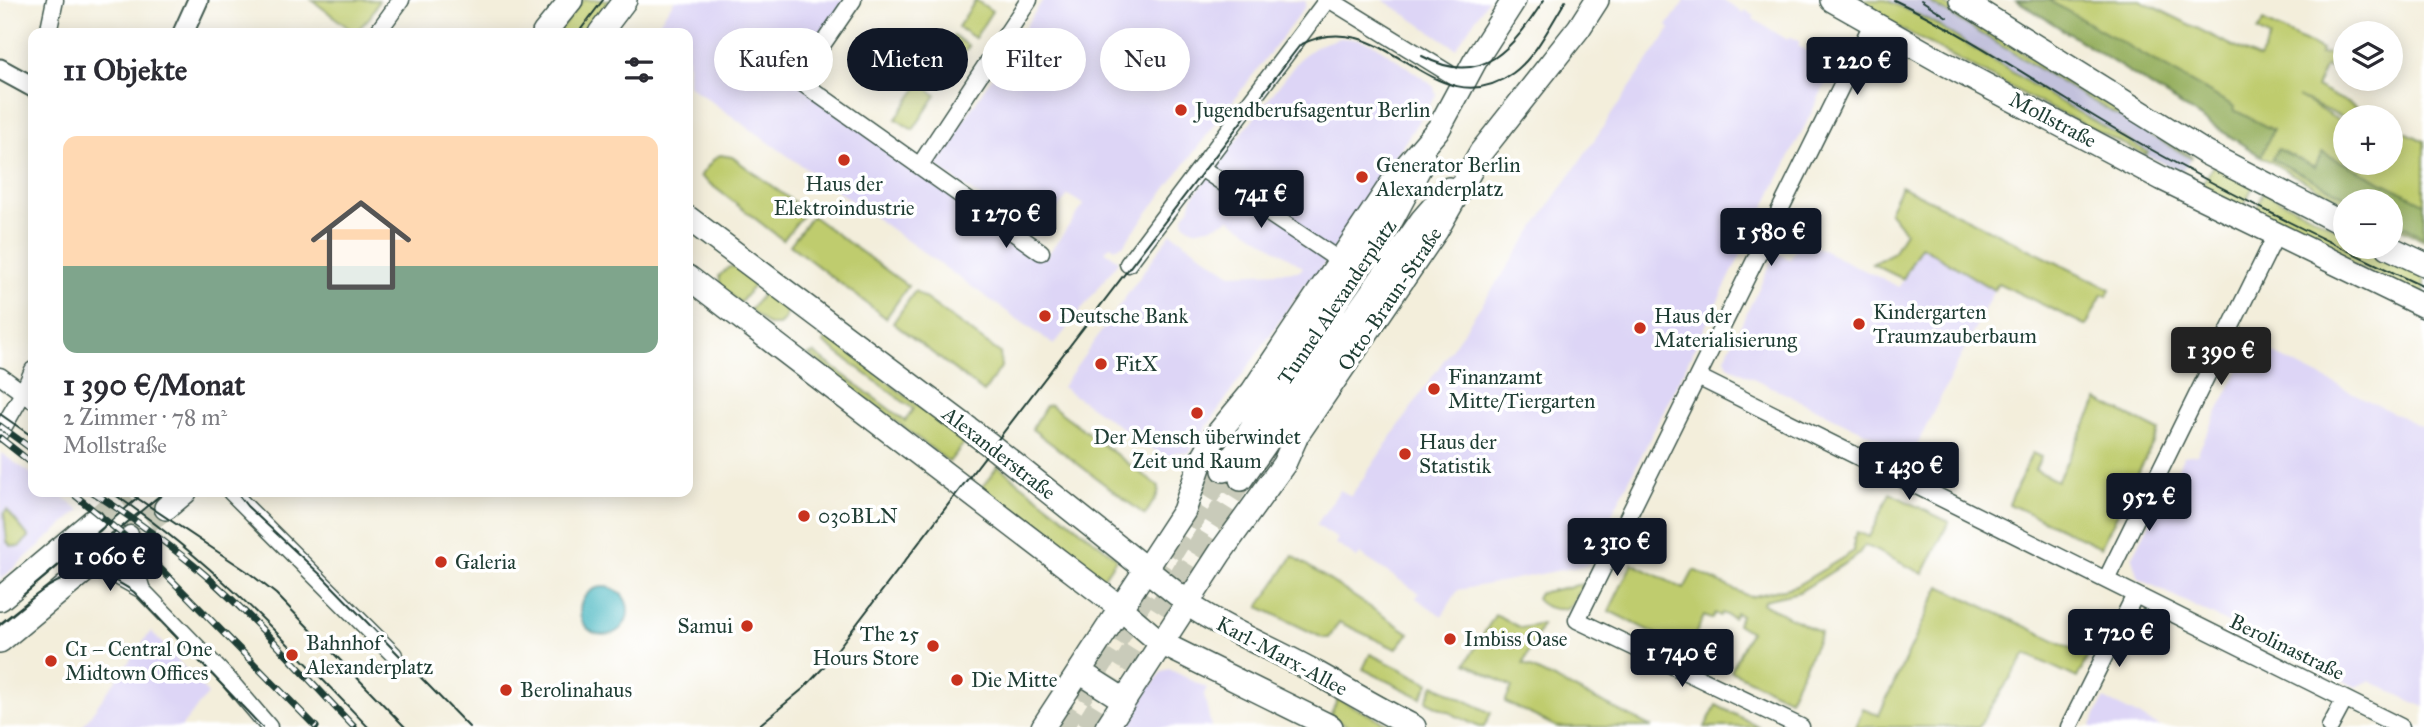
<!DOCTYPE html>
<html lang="de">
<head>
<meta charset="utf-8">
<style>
  body { margin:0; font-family:"IM FELL Great Primer",serif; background:#f2f2f3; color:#2b2b33; height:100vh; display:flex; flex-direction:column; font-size:26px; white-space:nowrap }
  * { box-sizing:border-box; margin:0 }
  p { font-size:23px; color:#7c7c81 }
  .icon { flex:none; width:38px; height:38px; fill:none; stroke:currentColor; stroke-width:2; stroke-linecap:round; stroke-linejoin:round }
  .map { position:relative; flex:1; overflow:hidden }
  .drawer { position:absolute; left:28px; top:28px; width:665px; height:469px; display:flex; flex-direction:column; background:#fff; border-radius:14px; box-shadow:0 4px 18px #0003 }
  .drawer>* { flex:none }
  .hud { position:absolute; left:714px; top:28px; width:665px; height:63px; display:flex; gap:14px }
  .fabs { position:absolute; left:2333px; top:21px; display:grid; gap:14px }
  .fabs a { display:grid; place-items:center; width:70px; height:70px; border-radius:50%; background:#fff; box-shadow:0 4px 18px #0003; font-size:35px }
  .price { position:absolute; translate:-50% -60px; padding:0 16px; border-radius:7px; background:#111827; color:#fff; font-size:23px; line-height:46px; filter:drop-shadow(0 2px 4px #0008) }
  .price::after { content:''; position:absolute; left:50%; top:42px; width:21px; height:16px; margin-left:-10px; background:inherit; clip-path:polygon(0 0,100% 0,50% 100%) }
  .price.active { background:#222; color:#fff }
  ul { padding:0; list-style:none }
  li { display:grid; align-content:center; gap:14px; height:371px; padding:0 35px }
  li+li { border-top:2px solid #e1e1e2 }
  li span { display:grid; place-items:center; height:217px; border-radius:14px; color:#555 }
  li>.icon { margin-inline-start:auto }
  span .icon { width:126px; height:126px; fill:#fffc; stroke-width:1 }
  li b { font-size:30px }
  h2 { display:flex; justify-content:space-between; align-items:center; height:84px; padding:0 35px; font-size:30px }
  .chip { padding:0 24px; border-radius:32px; background:#fff; box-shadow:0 4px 18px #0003; font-size:24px; line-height:63px }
  .chip.active { background:#111827; color:#fff }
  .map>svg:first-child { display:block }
</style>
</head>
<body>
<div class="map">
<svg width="2424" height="727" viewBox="0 0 2424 727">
  <rect width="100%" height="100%" fill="#fff"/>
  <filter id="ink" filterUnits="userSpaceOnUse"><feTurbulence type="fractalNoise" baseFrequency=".0143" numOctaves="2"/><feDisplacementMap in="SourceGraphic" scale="14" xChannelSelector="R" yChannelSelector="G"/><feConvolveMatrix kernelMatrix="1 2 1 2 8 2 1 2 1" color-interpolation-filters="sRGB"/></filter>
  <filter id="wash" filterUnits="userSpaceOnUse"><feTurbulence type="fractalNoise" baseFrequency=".00686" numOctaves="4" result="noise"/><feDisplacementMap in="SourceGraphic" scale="28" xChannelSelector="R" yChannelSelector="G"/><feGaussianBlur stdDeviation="1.57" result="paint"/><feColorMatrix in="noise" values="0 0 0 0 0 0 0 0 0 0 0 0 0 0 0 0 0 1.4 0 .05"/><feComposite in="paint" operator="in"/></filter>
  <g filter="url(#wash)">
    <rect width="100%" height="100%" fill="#f3eedb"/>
    <!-- built -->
    <path fill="#ddd5f6" d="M 675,0 L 849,0 L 792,79 L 1046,257 L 1084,205 L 1068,195 L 1040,233 L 1033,235 L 936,166 L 935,162 L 936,152 L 944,150 L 1043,0 L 1306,1 L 1305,7 L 1123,245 L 1116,248 L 1110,246 L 1105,251 L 1119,261 L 1054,345 L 688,85 L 688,33 L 651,33 Z
      M 1383,0 L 1488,0 L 1456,48 Z
      M 1685,0 L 1722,0 L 1743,13 L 1745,10 L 1755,15 L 1753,19 L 1788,40 L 1790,37 L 1800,42 L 1798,46 L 1834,67 L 1587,565 L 1458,590 L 1442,616 L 1416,598 L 1419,593 L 1360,554 L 1357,558 L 1335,543 L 1338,539 L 1316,525 L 1340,490 L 1351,496 L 1670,29 L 1667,26 Z
      M 1340,38 L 1359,39 L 1376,45 L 1428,82 L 1434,87 L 1436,95 L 1312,282 L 1305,284 L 1189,453 L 1175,452 L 1169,460 L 1062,387 L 1171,233 L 1231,274 L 1300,271 L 1303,267 L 1230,219 L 1214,226 L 1193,230 L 1184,223 L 1183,216 L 1190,207 L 1192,198 L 1301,57 L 1318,45 Z
      M 1804,241 L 1899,287 L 1921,246 L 1994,290 L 1912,455 L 1728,366 L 1725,357 L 1776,253 L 1790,259 L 1798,244 Z
      M 2252,343 L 2424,428 L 2424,707 L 2369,681 L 2356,687 L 2138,578 L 2132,558 L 2184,456 L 2197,454 Z
      M 1,453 L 33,475 L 33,492 L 57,492 L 80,510 L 0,580 Z
      M 151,631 L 208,694 L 181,727 L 82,727 Z
      M 1169,669 L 1207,688 L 1204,694 L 1211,727 L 1118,727 L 1148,683 L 1152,685 L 1162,671 Z
      M 2104,699 L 2121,707 L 2161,727 L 2090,727 Z"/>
    <!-- industrial -->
    <path fill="#c2c1dc" d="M 1886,0 L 1926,0 L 2191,158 L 2182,172 L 2146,155 L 2147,152 L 2048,95 L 1949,32 Z"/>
    <!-- green -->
    <path fill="#bfcc6e" stroke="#6f8451" stroke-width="2" d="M 312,0 L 379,0 L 370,17 L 355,33 Z
      M 583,0 L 610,0 L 589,33 L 558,33 Z
      M 976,0 L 992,11 L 975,38 L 958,27 Z
      M 1847,0 L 1886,0 L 1927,19 L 2048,95 L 2148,152 L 2146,155 L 2040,103 Z
      M 1926,0 L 1937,0 L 2192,156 L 2191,158 L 2077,92 Z
      M 2016,0 L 2140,0 L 2259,59 L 2270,38 L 2258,31 L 2263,21 L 2322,50 L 2320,54 L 2328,53 L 2343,61 L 2338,71 L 2326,66 L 2316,87 L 2376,117 L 2345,117 L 2345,119 L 2298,97 L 2345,124 L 2345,163 L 2390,163 L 2391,125 L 2424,141 L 2424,240 L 2391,224 L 2390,201 L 2345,202 L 2317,188 L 2260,156 Z
      M 954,36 L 969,46 L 940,86 L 926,76 Z
      M 921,83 L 936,95 L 913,130 L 896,119 Z
      M 720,155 L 732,157 L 806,211 L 783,240 L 700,176 L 713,160 Z
      M 2213,165 L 2253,186 L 2242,210 L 2200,189 Z
      M 1901,186 L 2110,289 L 2107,296 L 2102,294 L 2088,323 L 2085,325 L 1998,283 L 1994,290 L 1921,246 L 1903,279 L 1872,264 L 1894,252 L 1905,231 L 1889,211 Z
      M 2263,192 L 2345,232 L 2345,247 L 2375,247 L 2424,271 L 2424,299 L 2254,216 Z
      M 812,216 L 908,286 L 886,318 L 790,245 Z
      M 729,267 L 736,267 L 756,283 L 740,303 L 721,288 L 719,276 Z
      M 766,290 C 777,299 797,311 779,325 L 768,325 L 750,310 Z
      M 915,291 L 1000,353 L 1001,367 L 984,392 L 893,323 Z
      M 828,336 L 965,442 L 949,462 L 809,355 L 814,353 L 905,421 L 913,409 L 823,342 Z
      M 2098,400 L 2159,431 L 2101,547 L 2009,504 L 2032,453 L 2041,457 L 2035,470 L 2057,481 Z
      M 1051,405 L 1159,487 L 1158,494 L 1145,515 L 1032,429 L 1046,406 Z
      M 998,466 L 1117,558 L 1102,580 L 982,488 Z
      M 1890,493 L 1949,522 L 1923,574 L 1865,545 L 1857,556 L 1799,592 L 1764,600 L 1763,604 L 1821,633 L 1789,699 L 1731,671 L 1750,632 L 1737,624 L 1741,616 L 1736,613 L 1733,618 L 1722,613 L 1720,616 L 1715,613 L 1711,619 L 1704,616 L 1688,650 L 1609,611 L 1632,563 L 1684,589 L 1694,570 L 1750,597 L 1796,586 L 1854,551 L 1854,538 L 1857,532 L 1869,537 Z
      M 7,510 L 29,537 L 19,547 L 11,546 L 7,542 L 4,513 Z
      M 1293,556 L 1409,633 L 1396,649 L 1339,622 L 1329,638 L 1323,638 L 1259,607 Z
      M 1583,584 C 1580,590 1577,599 1572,604 C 1563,614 1543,608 1536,599 L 1539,593 Z
      M 1940,586 L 2088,656 L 2077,678 L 2026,654 L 1978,727 L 1856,727 L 1863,708 L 1879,715 Z
      M 1495,615 L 1521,628 L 1542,624 L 1523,664 L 1652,727 L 1557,727 L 1505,702 L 1512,687 L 1466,663 Z
      M 1370,654 L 1429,683 L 1421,698 L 1363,669 Z
      M 1434,685 L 1491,713 L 1484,727 L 1479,727 L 1426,701 Z
      M 1338,699 L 1394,727 L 1349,727 L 1329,717 Z
      M 1716,705 L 1760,727 L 1705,727 Z"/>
    <!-- forest -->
    <path fill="#97b061" stroke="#5b764a" stroke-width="2" d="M 2017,0 L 2048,0 L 2235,107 L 2234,110 L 2273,130 L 2261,156 Z
      M 2278,149 L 2315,167 L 2322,152 L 2424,203 L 2424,237 L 2391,220 L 2390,201 L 2354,201 L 2272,159 Z"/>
    <!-- water -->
    <path fill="#49b7c1" stroke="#347a7a" stroke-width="2" d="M580 611a24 24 0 1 1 48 0a24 24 0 1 1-48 0Z"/>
  </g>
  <g filter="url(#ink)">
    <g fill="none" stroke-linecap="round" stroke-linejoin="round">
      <!-- primary-tunnel -->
      <path stroke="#c9cbba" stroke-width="23" stroke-dasharray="23 11" stroke-linecap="butt" d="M 93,521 L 127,492
        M 120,542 L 166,508
        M 1061,727 L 1224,470
        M 1086,727 L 1241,479"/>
      <!-- minor casing -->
      <g stroke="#3f584d" stroke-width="19">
        <path id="minor" d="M 853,0 L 798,80 L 1041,252
          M 1330,0 L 1463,82
          M 48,33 L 55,0
          M 377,33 L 401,0
          M 920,165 L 1029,0
          M 1201,168 L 1340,261
          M 1128,264 L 1327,0
          M 0,376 L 33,400
          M 1698,377 L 2401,727
          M 0,433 L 23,393 L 33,370
          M 231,492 L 394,655
          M 130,534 L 129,549 L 142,590
          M 87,569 L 115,575 L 142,590 L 229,680 L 269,727
          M 2106,580 L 2276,235
          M 1801,727 L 1577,620 L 1872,24
          M 2069,727 L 2135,595
          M 2330,727 L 2345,699"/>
      </g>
      <!-- tertiary casing -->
      <g stroke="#3f584d" stroke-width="23">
        <path id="tertiary" d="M 183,33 L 198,0
          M 0,69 L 33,87"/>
      </g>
      <!-- primary casing -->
      <g stroke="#3f584d" stroke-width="26">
        <path id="primary" d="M 1832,0 L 1942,62 L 2163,179 L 2424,306
          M 1961,0 L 2206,153 L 2345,225
          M 544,33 L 571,0
          M 600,33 L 625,0
          M 688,218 L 989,444 L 1197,610 C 1233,633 1273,649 1311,670 C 1345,689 1379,709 1414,727
          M 2388,247 L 2424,264
          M 688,277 L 1114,603 L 1161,643 L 1331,727
          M 1224,470 L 1392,219 L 1424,159
          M 1241,479 L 1422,220 L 1449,189
          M 166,508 L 185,492
          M 0,599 L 93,521
          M 0,641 L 120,542
          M 1080,672 L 1124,700
          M 1043,727 L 1184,511 L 1201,461 L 1214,438 L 1253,391 L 1392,183 L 1439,128 L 1475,61 L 1514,0
          M 1107,727 L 1220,553 L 1284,464 L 1297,435 L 1436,231 L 1481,152 L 1579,28 L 1597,0"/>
      </g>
      <!-- minor -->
      <use href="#minor" stroke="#fff" stroke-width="16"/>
      <!-- tertiary -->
      <use href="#tertiary" stroke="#fff" stroke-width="19"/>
      <!-- primary -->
      <use href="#primary" stroke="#fff" stroke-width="23"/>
      <!-- tram -->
      <path stroke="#1f3d34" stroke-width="2" d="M 1894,0 C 1976,39 2050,92 2129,137 C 2225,192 2324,240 2424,287
        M 1921,0 L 1947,17
        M 578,33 L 603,0
        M 1422,56 C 1483,89 1513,47 1544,0
        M 0,414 L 33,437
        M 111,492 C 209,558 287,642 368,727
        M 128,492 L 248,572 L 276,594 L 405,727
        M 236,492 L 247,506 L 323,577 L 469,727
        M 65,574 L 164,492
        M 23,595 L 138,498
        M 0,624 C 45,588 78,551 134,592 L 262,727
        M 757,727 L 804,688 L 823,668 L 1300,45 C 1385,0 1433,130 1513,73 C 1536,56 1551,24 1566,0"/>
      <!-- rail casing -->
      <g stroke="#1f3d34" stroke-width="7">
        <path id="rail" d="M 0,426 L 33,450
          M 0,438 L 33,464
          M 71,492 L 144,552 L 316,727
          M 93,492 C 131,517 169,544 204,574 C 258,621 305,676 354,727"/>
      </g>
      <!-- rail -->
      <use href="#rail" stroke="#fff" stroke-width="4.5" stroke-dasharray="13" stroke-linecap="butt"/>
    </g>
  </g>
  <!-- markers -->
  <g fill="#c8321e" stroke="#fff" stroke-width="2.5">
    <circle cx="1181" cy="110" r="7"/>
    <circle cx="844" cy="160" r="7"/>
    <circle cx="1362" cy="177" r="7"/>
    <circle cx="1045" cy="316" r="7"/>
    <circle cx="1859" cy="324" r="7"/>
    <circle cx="1640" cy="328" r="7"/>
    <circle cx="1101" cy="364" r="7"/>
    <circle cx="1434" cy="389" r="7"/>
    <circle cx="1197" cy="413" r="7"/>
    <circle cx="1405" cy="454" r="7"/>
    <circle cx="804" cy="516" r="7"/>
    <circle cx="441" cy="562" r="7"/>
    <circle cx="747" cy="626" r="7"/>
    <circle cx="1450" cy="639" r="7"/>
    <circle cx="933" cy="646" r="7"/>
    <circle cx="292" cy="655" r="7"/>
    <circle cx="51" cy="661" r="7"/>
    <circle cx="957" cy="680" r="7"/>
    <circle cx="506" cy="690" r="7"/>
  </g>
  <g text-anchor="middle" stroke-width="7" stroke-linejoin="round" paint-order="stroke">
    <!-- poi labels -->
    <g font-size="21" fill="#1f3d34" stroke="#fff" text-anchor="start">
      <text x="1195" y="117">Jugendberufsagentur Berlin</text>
      <text x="1376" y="172">Generator Berlin<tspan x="1376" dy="24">Alexanderplatz</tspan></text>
      <text x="844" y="191" text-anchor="middle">Haus der<tspan x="844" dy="24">Elektroindustrie</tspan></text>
      <text x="1873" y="319">Kindergarten<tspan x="1873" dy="24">Traumzauberbaum</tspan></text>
      <text x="1059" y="323">Deutsche Bank</text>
      <text x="1654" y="323">Haus der<tspan x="1654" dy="24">Materialisierung</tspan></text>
      <text x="1115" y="371">FitX</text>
      <text x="1448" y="384">Finanzamt<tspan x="1448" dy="24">Mitte/Tiergarten</tspan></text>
      <text x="1197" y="444" text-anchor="middle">Der Mensch überwindet<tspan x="1197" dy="24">Zeit und Raum</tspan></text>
      <text x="1419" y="449">Haus der<tspan x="1419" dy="24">Statistik</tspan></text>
      <text x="818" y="523">030BLN</text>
      <text x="455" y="569">Galeria</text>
      <text x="733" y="633" text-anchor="end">Samui</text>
      <text x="919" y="641" text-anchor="end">The 25<tspan x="919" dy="24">Hours Store</tspan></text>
      <text x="1464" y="646">Imbiss Oase</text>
      <text x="306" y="650">Bahnhof<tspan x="306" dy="24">Alexanderplatz</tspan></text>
      <text x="65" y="656">C1 – Central One<tspan x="65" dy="24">Midtown Offices</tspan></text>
      <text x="971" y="687">Die Mitte</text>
      <text x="520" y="697">Berolinahaus</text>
    </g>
    <!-- street labels -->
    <g font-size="21" fill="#1f3d34" stroke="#fff">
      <text transform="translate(2053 120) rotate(28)" y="7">Mollstraße</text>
      <text transform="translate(1390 299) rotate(-56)" y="7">Otto-Braun-Straße</text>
      <text transform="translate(1337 302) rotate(-56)" y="7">Tunnel Alexanderplatz</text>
      <text transform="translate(999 453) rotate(38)" y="7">Alexanderstraße</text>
      <text transform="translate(2287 647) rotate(26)" y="7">Berolinastraße</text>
      <text transform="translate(1282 656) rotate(28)" y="7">Karl-Marx-Allee</text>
    </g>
  </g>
</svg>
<div class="fabs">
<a><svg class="icon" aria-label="layers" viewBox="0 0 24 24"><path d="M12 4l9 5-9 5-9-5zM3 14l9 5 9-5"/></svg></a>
<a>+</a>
<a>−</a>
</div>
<b class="price" style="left:1857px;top:97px">1 220 €</b>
<b class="price" style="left:1261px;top:230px">741 €</b>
<b class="price" style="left:1006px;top:250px">1 270 €</b>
<b class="price" style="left:1771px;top:268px">1 580 €</b>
<b class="price active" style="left:2221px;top:387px">1 390 €</b>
<b class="price" style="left:1909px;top:502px">1 430 €</b>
<b class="price" style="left:2149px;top:533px">952 €</b>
<b class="price" style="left:1617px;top:578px">2 310 €</b>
<b class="price" style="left:110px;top:593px">1 060 €</b>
<b class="price" style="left:2119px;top:669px">1 720 €</b>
<b class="price" style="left:1682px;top:689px">1 740 €</b>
<div class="hud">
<a class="chip">Kaufen</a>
<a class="chip active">Mieten</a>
<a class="chip">Filter</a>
<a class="chip">Neu</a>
</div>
<section class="drawer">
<h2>11 Objekte<svg class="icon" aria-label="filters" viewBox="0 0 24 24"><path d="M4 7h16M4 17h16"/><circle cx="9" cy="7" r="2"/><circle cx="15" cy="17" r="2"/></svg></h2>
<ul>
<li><span style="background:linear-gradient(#ffd9b3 60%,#7fa58c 0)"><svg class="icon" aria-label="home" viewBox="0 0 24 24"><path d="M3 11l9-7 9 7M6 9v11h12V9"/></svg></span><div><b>1 390 €/Monat</b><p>2 Zimmer · 78 m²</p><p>Mollstraße</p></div></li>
</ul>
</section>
</div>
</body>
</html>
